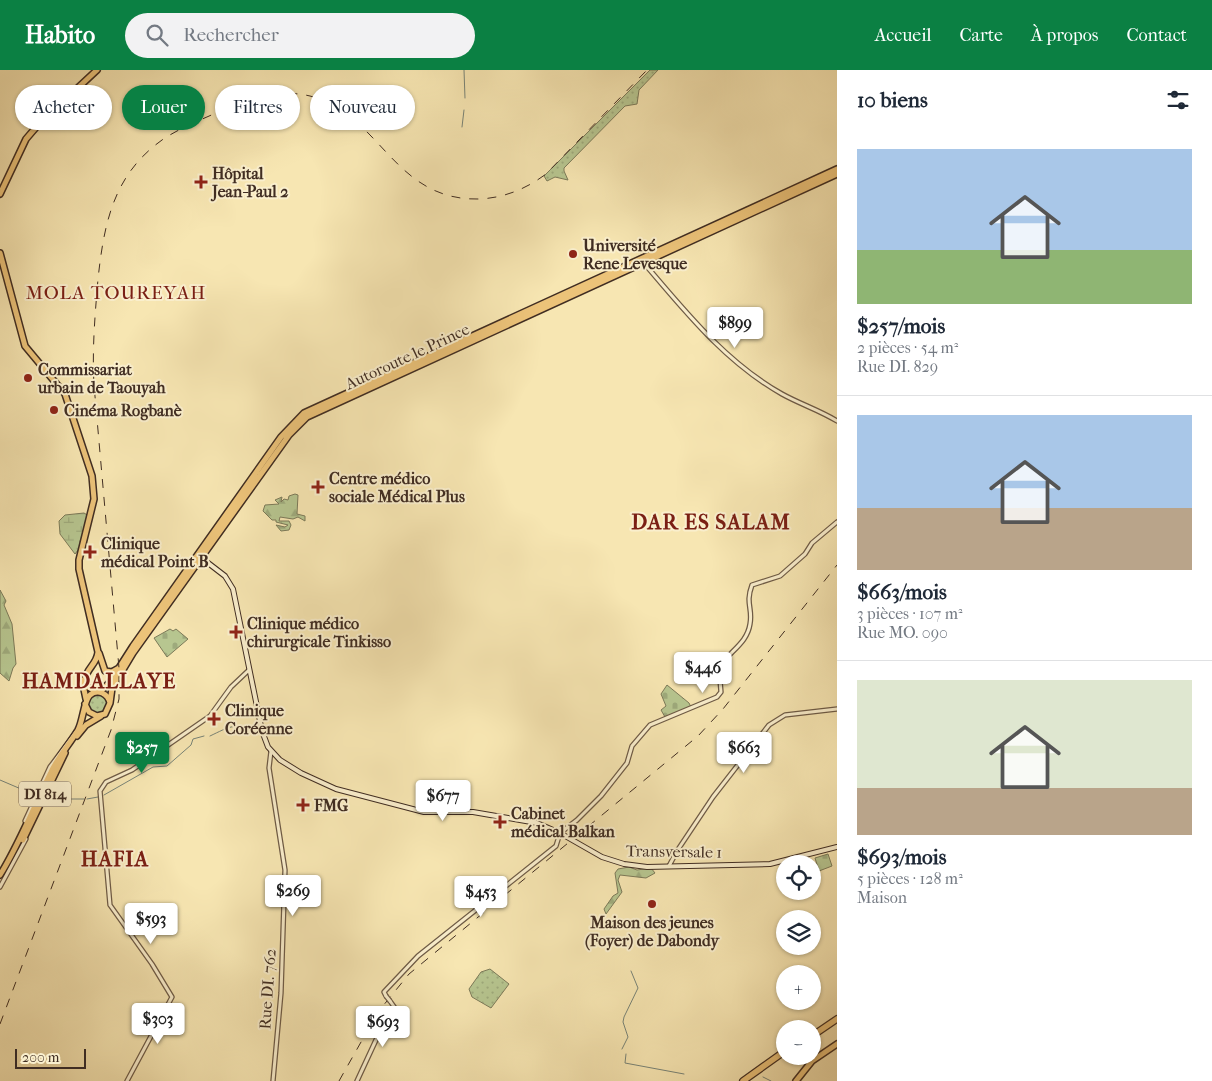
<!DOCTYPE html>
<html lang="fr">
<head>
<meta charset="utf-8">
<style>
  body { margin:0; font-family:"IM FELL French Canon",serif; background:#f2f2f3; color:#1f2937; height:100vh; display:flex; flex-direction:column; font-size:19px; white-space:nowrap }
  * { box-sizing:border-box; margin:0 }
  p { font-size:16px; color:#747a83 }
  .icon { flex:none; width:28px; height:28px; fill:none; stroke:currentColor; stroke-width:2; stroke-linecap:round; stroke-linejoin:round }
  .map { position:relative; flex:1; overflow:hidden }
  .panel { display:flex; flex-direction:column; background:#fff; width:375px }
  .panel>* { flex:none }
  .hud { position:absolute; left:15px; top:15px; width:475px; height:45px; display:flex; gap:10px }
  .fabs { position:absolute; left:776px; top:785px; display:grid; gap:10px }
  .fabs a { display:grid; place-items:center; width:45px; height:45px; border-radius:50%; background:#fff; box-shadow:0 1px 4px #0004; font-size:25px }
  .scale { position:absolute; left:15px; bottom:12px; width:71px; box-sizing:border-box; padding-left:5px; border:2px solid #402d22; border-top:0; font-size:14px; line-height:18px; white-space:nowrap; color:#402d22; -webkit-text-stroke:4px #faefcd; paint-order:stroke }
  .price { position:absolute; translate:-50% -42px; padding:0 11px; border-radius:5px; background:#fff; color:#222; font-size:16px; line-height:32px; filter:drop-shadow(0 1px 2px #0008) }
  .price::after { content:''; position:absolute; left:50%; top:30px; width:15px; height:11px; margin-left:-8px; background:inherit; clip-path:polygon(0 0,100% 0,50% 100%) }
  .price.active { background:#0b8043; color:#fff }
  ul { padding:0; list-style:none }
  li { display:grid; align-content:center; gap:10px; height:265px; padding:0 20px }
  li+li { border-top:1px solid #e0e1e3 }
  li span { display:grid; place-items:center; height:155px; border-radius:0px; color:#555 }
  li>.icon { margin-inline-start:auto }
  span .icon { width:90px; height:90px; fill:#fffc; stroke-width:1 }
  li b { font-size:21px }
  h2 { display:flex; justify-content:space-between; align-items:center; height:60px; padding:0 20px; font-size:21px }
  .tag { padding:0 18px; border-radius:22px; background:#fff; box-shadow:0 1px 4px #0004; font-size:18px; line-height:45px }
  .tag.active { background:#0b8043; color:#fff }
  header { display:flex; align-items:center; gap:30px; box-sizing:border-box; height:70px; padding:0 25px; background:#0b8043; color:#fff }
  header strong { font-size:24px }
  nav { display:flex; gap:28px; margin-inline-start:auto; font-size:18px }
  .search { width:350px; height:45px; background:#f2f2f3; display:flex; align-items:center; gap:12px; box-sizing:border-box; padding:0 18px; border-radius:28px; color:#747a83; font-size:19px }
  main { display:flex; flex:1; min-height:0 }
  .map>svg:first-child { display:block }
</style>
</head>
<body>
<header>
<strong>Habito</strong>
<div class="search"><svg class="icon" aria-label="search" viewBox="0 0 24 24"><circle cx="10" cy="10" r="6"/><path d="M15 15l6 6"/></svg>Rechercher</div>
<nav><a>Accueil</a><a>Carte</a><a>À propos</a><a>Contact</a></nav>
</header>
<main>
<div class="map">
<svg width="837" height="1011" viewBox="0 0 837 1011">
  <defs>
    <pattern id="grass-dots" width="8" height="8" patternUnits="userSpaceOnUse" patternTransform="scale(1.25)"><rect width="8" height="8" fill="#b7c690"/><path d="M2 2h.1M6 6h.1" fill="none" stroke="#9eaa7c" stroke-width="1.8" stroke-linecap="round"/></pattern>
    <pattern id="forest-firs" width="22" height="20" patternUnits="userSpaceOnUse" patternTransform="scale(1.25)"><rect width="22" height="20" fill="#b7c690"/><path d="M5 1l3.5 6h-7zM16 11l3.5 6h-7z" fill="#9eaa7c"/></pattern>
    <pattern id="wetland-marsh" width="20" height="14" patternUnits="userSpaceOnUse" patternTransform="scale(1.25)"><rect width="20" height="14" fill="#b7c690"/><path d="M1 5h8M5 5V1M11 12h8M15 12V8" fill="none" stroke="#9eaa7c"/></pattern>
    <pattern id="cemetery-stones" width="16" height="16" patternUnits="userSpaceOnUse" patternTransform="scale(1.25)"><rect width="16" height="16" fill="#b7c690"/><path d="M2 7V4a2 2 0 0 1 4 0v3zM10 15v-3a2 2 0 0 1 4 0v3z" fill="#9eaa7c"/></pattern>
  </defs>
  <rect width="100%" height="100%" fill="#f7e6b2"/>
  <filter id="stains"><feTurbulence type="fractalNoise" baseFrequency=".004" numOctaves="4"/><feColorMatrix values="0 0 0 0 .2 0 0 0 0 .09 0 0 0 0 .02 0 0 0 .5 -.17"/></filter>
  <radialGradient id="worn" r=".72"><stop offset=".6" stop-color="#630" stop-opacity="0"/><stop offset="1" stop-color="#630" stop-opacity=".3"/></radialGradient>
  <!-- grass -->
  <path fill="url(#grass-dots)" stroke="#7c7a59" d="M 650,0 L 658,0 L 639,20 L 637,34 L 625,36 L 564,98 L 564,101 L 568,110 L 555,107 L 547,111 L 544,106 Z
    M 98,622 L 109,630 L 104,643 L 92,644 L 86,634 L 88,628 Z
    M 490,899 L 509,914 L 491,938 L 472,927 L 469,919 L 481,902 Z"/>
  <!-- forest -->
  <path fill="url(#forest-firs)" stroke="#7c7a59" d="M 295,424 L 298,425 L 297,444 L 305,446 L 305,451 L 298,447 L 293,449 L 280,447 L 279,451 L 289,451 L 291,455 L 289,460 L 281,461 L 276,455 L 285,457 L 288,455 L 276,452 L 276,450 L 272,450 L 263,441 L 265,435 L 279,434 L 275,430 L 282,427 L 281,432 L 284,429 L 288,430 L 289,426 Z
    M 0,520 L 6,531 L 4,535 L 12,554 L 16,594 L 13,598 L 9,611 L 0,603 Z
    M 629,797 L 637,800 L 651,798 L 655,803 L 646,808 L 620,805 L 618,810 L 622,822 L 606,844 L 604,839 L 613,826 L 618,823 L 615,803 L 618,799 Z"/>
  <!-- wetland -->
  <path fill="url(#wetland-marsh)" stroke="#7c7a59" d="M 84,443 L 89,446 C 83,454 86,464 80,471 L 81,476 L 75,484 L 60,464 L 59,451 L 65,445 Z
    M 704,601 L 712,609 L 699,617 L 695,607 Z"/>
  <!-- cemetery -->
  <path fill="url(#cemetery-stones)" stroke="#7c7a59" d="M 170,559 L 173,561 L 176,559 L 188,569 L 167,587 L 154,568 Z
    M 667,615 L 689,633 L 691,637 L 665,647 L 661,640 L 666,636 L 661,624 Z
    M 828,784 L 832,796 L 819,801 L 815,788 Z"/>
  <g fill="none" stroke-linecap="round" stroke-linejoin="round">
    <!-- stream -->
    <path stroke="#788478" stroke-width="1" d="M 464,0 L 465,28
      M 462,57 L 464,40
      M 210,666 C 229,657 235,652 256,661
      M 0,710 L 35,725
      M 104,725 L 153,697 L 167,696 L 191,675 L 193,669 L 204,666
      M 60,729 L 84,729
      M 87,729 L 98,727
      M 622,979 L 628,967 L 623,952 L 624,947 L 638,918 L 631,901
      M 626,984 L 625,993 L 684,1004
      M 763,1007 L 771,1011"/>
    <!-- tertiary casing -->
    <g stroke="#6e5b46" stroke-width="5.5">
      <path id="tertiary" d="M 643,192 C 684,240 725,292 782,324 C 800,334 819,340 837,351
        M 271,681 L 269,698 L 285,800 L 281,923 L 273,1011
        M 25,751 L 50,697 L 76,662
        M 669,796 L 677,781 L 713,727 L 769,655 L 785,645 L 837,639
        M 0,817 L 26,769
        M 386,926 L 384,922 L 418,886 L 556,776 L 560,763 L 577,750 L 601,726 L 627,693 L 632,676 L 650,655 L 717,627 L 721,622 L 719,598 C 729,581 747,574 750,554 C 753,538 745,534 752,515 L 780,506 L 805,484 L 812,473 L 837,452
        M 127,1011 L 172,927 L 152,894 L 110,835 L 100,721 L 106,712 L 132,700 L 210,646 L 231,617 L 249,600
        M 357,1011 L 382,957 L 395,938 L 390,931"/>
    </g>
    <!-- secondary casing -->
    <g stroke="#402d22" stroke-width="6">
      <path id="secondary" d="M 199,486 L 225,506 L 233,519 L 262,661 L 268,677 L 280,690 L 301,703 L 336,719 L 424,742 L 473,742 L 537,753 L 560,763 L 602,787 L 624,794 L 647,797 L 770,794 L 837,777"/>
    </g>
    <!-- primary casing -->
    <g stroke="#402d22" stroke-width="8">
      <path id="primary" d="M 0,124 L 26,69 L 38,55 L 97,0
        M 0,183 L 25,276 L 65,324 L 92,406 L 94,429 L 79,490 L 79,499 L 98,582 C 97,594 87,598 85,609 L 88,617 L 98,622
        M 99,583 L 105,601 L 112,602 L 119,598
        M 82,610 L 86,629
        M 100,622 L 110,612 L 133,576 L 281,367 L 304,343 L 837,99
        M 110,633 L 112,618 L 133,583 L 289,365 L 307,347 L 837,104
        M 77,666 L 86,655 L 101,646
        M 23,770 L 65,683
        M 0,805 C 20,773 34,736 51,702 C 58,687 69,675 78,660 C 83,651 84,630 90,625 C 98,618 108,624 110,633 L 105,644 L 97,646 L 89,642 L 85,634
        M 796,1011 L 812,991 L 837,974"/>
    </g>
    <!-- trunk casing -->
    <g stroke="#402d22" stroke-width="8">
      <path id="trunk" d="M 812,966 L 837,949
        M 743,1011 L 785,981"/>
    </g>
    <!-- tertiary -->
    <use href="#tertiary" stroke="#faefcd" stroke-width="3"/>
    <!-- secondary -->
    <use href="#secondary" stroke="#faefcd" stroke-width="4"/>
    <!-- primary -->
    <use href="#primary" stroke="#ecc379" stroke-width="5"/>
    <!-- trunk -->
    <use href="#trunk" stroke="#ecc379" stroke-width="5.5"/>
    <!-- rail -->
    <path stroke="#402d22" stroke-width="1" stroke-dasharray="9 9" stroke-linecap="butt" d="M 0,954 L 111,660 L 119,629 L 119,598 L 94,315 C 92,279 95,245 98,209 C 104,154 113,105 162,70 C 178,59 198,51 216,43 C 246,30 277,18 310,26 C 381,44 393,131 479,129 C 504,128 526,119 546,104 L 647,0
      M 339,1011 L 378,942 L 409,904 L 698,666 L 723,639 L 837,495"/>
    <!-- tertiary-bridge casing -->
    <g stroke="#6e5b46" stroke-width="5.5" stroke-linecap="butt">
      <path id="tertiary-bridge" d="M 386,926 L 390,931"/>
    </g>
    <!-- tertiary-bridge -->
    <use href="#tertiary-bridge" stroke="#faefcd" stroke-width="3"/>
  </g>
  <!-- markers -->
  <g fill="#8f2418" stroke="#faefcd" stroke-width="2">
    <path d="M198.5 104.5h5v5h5v5h-5v5h-5v-5h-5v-5h5z"/>
    <circle cx="573" cy="184" r="5"/>
    <circle cx="28" cy="308" r="5"/>
    <circle cx="54" cy="340" r="5"/>
    <path d="M315.5 409.5h5v5h5v5h-5v5h-5v-5h-5v-5h5z"/>
    <path d="M87.5 474.5h5v5h5v5h-5v5h-5v-5h-5v-5h5z"/>
    <path d="M233.5 554.5h5v5h5v5h-5v5h-5v-5h-5v-5h5z"/>
    <path d="M211.5 641.5h5v5h5v5h-5v5h-5v-5h-5v-5h5z"/>
    <path d="M300.5 727.5h5v5h5v5h-5v5h-5v-5h-5v-5h5z"/>
    <path d="M497.5 744.5h5v5h5v5h-5v5h-5v-5h-5v-5h5z"/>
    <circle cx="652" cy="834" r="5"/>
  </g>
  <g text-anchor="middle" stroke-width="4" stroke-linejoin="round" paint-order="stroke">
    <!-- shield labels -->
    <rect fill="#faefcd" stroke="#786755" stroke-width="1" x="19" y="711.5" width="52" height="25" rx="4"/>
    <g font-size="15" font-weight="bold" fill="#402d22">
      <text x="45" y="729">DI 814</text>
    </g>
    <!-- poi labels -->
    <g font-size="16" font-weight="bold" fill="#402d22" stroke="#faefcd" text-anchor="start">
      <text x="212" y="109">Hôpital<tspan x="212" dy="18">Jean-Paul 2</tspan></text>
      <text x="583" y="181">Université<tspan x="583" dy="18">Rene Levesque</tspan></text>
      <text x="38" y="305">Commissariat<tspan x="38" dy="18">urbain de Taouyah</tspan></text>
      <text x="64" y="346">Cinéma Rogbanè</text>
      <text x="329" y="414">Centre médico<tspan x="329" dy="18">sociale Médical Plus</tspan></text>
      <text x="101" y="479">Clinique<tspan x="101" dy="18">médical Point B</tspan></text>
      <text x="247" y="559">Clinique médico<tspan x="247" dy="18">chirurgicale Tinkisso</tspan></text>
      <text x="225" y="646">Clinique<tspan x="225" dy="18">Coréenne</tspan></text>
      <text x="314" y="741">FMG</text>
      <text x="511" y="749">Cabinet<tspan x="511" dy="18">médical Balkan</tspan></text>
      <text x="652" y="858" text-anchor="middle">Maison des jeunes<tspan x="652" dy="18">(Foyer) de Dabondy</tspan></text>
    </g>
    <!-- street labels -->
    <g font-size="16" fill="#402d22" stroke="#faefcd">
      <text transform="translate(407 286) rotate(-25)" y="6">Autoroute le Prince</text>
      <text transform="translate(674 781) rotate(1)" y="6">Transversale 1</text>
      <text transform="translate(267 919) rotate(-86)" y="6">Rue DI. 762</text>
    </g>
    <!-- quarter labels -->
    <g font-size="19" letter-spacing="1" fill="#7a1f14" stroke="#faefcd">
      <text x="116" y="229">MOLA TOUREYAH</text>
    </g>
    <!-- district labels -->
    <g font-size="21" font-weight="bold" letter-spacing="1" fill="#7a1f14" stroke="#faefcd">
      <text x="711" y="459">DAR ES SALAM</text>
      <text x="99" y="618">HAMDALLAYE</text>
      <text x="115" y="796">HAFIA</text>
    </g>
  </g>
  <rect width="100%" height="100%" filter="url(#stains)"/>
  <rect width="100%" height="100%" fill="url(#worn)"/>
</svg>
<div class="fabs">
<a><svg class="icon" aria-label="locate" viewBox="0 0 24 24"><circle cx="12" cy="12" r="6"/><path d="M12 2v4M12 18v4M2 12h4M18 12h4"/></svg></a>
<a><svg class="icon" aria-label="layers" viewBox="0 0 24 24"><path d="M12 4l9 5-9 5-9-5zM3 14l9 5 9-5"/></svg></a>
<a>+</a>
<a>−</a>
</div>
<div class="scale">200 m</div>
<b class="price" style="left:735px;top:279px">$899</b>
<b class="price" style="left:703px;top:624px">$446</b>
<b class="price active" style="left:142px;top:704px">$257</b>
<b class="price" style="left:744px;top:704px">$663</b>
<b class="price" style="left:443px;top:752px">$677</b>
<b class="price" style="left:293px;top:847px">$269</b>
<b class="price" style="left:481px;top:848px">$453</b>
<b class="price" style="left:151px;top:875px">$593</b>
<b class="price" style="left:158px;top:975px">$303</b>
<b class="price" style="left:383px;top:978px">$693</b>
<div class="hud">
<a class="tag">Acheter</a>
<a class="tag active">Louer</a>
<a class="tag">Filtres</a>
<a class="tag">Nouveau</a>
</div>
</div>
<section class="panel">
<h2>10 biens<svg class="icon" aria-label="filters" viewBox="0 0 24 24"><path d="M4 7h16M4 17h16"/><circle cx="9" cy="7" r="2"/><circle cx="15" cy="17" r="2"/></svg></h2>
<ul>
<li><span style="background:linear-gradient(#a9c7e8 65%,#8fb573 0)"><svg class="icon" aria-label="home" viewBox="0 0 24 24"><path d="M3 11l9-7 9 7M6 9v11h12V9"/></svg></span><div><b>$257/mois</b><p>2 pièces · 54 m²</p><p>Rue DI. 829</p></div></li>
<li><span style="background:linear-gradient(#a9c7e8 60%,#b9a48a 0)"><svg class="icon" aria-label="home" viewBox="0 0 24 24"><path d="M3 11l9-7 9 7M6 9v11h12V9"/></svg></span><div><b>$663/mois</b><p>3 pièces · 107 m²</p><p>Rue MO. 090</p></div></li>
<li><span style="background:linear-gradient(#dfe7d0 70%,#b9a48a 0)"><svg class="icon" aria-label="home" viewBox="0 0 24 24"><path d="M3 11l9-7 9 7M6 9v11h12V9"/></svg></span><div><b>$693/mois</b><p>5 pièces · 128 m²</p><p>Maison</p></div></li>
</ul>
</section>
</main>
</body>
</html>
